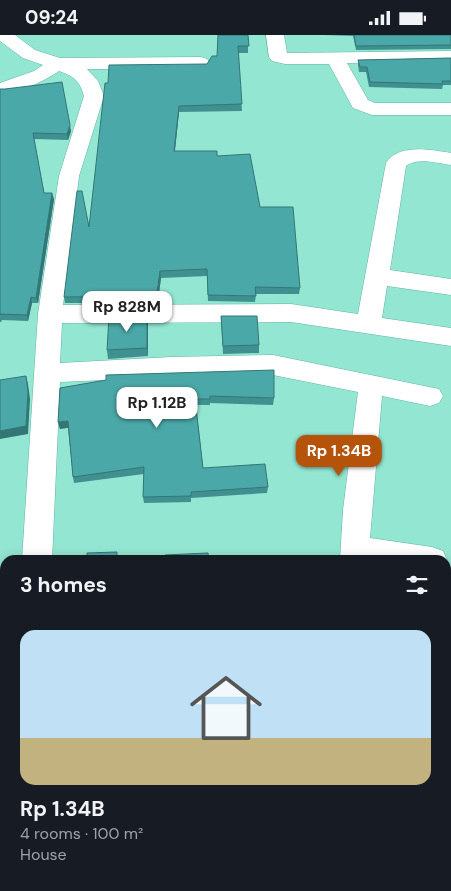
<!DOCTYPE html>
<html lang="en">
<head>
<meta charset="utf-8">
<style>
  body { margin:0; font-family:"DM Sans",sans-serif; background:#20242c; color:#f1f3f6; height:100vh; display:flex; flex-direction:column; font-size:19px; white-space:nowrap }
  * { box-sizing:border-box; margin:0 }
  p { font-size:16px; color:#9ea1a6 }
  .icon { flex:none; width:28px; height:28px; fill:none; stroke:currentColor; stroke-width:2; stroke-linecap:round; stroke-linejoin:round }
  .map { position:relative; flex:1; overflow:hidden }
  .details { position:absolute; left:0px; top:520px; width:451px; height:336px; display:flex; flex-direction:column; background:#171b24; border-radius:15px 15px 0 0; box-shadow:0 2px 12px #0003 }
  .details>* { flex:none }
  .price { position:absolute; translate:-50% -42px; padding:0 11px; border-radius:10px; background:#fff; color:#222; font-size:16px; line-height:32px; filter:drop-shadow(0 1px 2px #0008) }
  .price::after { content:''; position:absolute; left:50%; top:30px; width:15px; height:11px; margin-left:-8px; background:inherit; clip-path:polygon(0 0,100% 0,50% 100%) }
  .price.active { background:#b45309; color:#fff }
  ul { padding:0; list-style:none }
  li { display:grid; align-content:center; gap:10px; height:265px; padding:0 20px }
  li+li { border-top:1px solid #363941 }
  li span { display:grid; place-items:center; height:155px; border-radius:15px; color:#555 }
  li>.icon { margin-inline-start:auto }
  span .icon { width:90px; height:90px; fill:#fffc; stroke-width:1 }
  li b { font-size:21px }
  h2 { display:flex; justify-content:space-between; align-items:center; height:60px; padding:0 20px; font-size:21px }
  .status { display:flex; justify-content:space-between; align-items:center; height:35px; padding:0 25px; background:#171b24; direction:ltr }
  .status svg { height:14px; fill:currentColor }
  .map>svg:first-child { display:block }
</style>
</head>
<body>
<div class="status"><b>09:24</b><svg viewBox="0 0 49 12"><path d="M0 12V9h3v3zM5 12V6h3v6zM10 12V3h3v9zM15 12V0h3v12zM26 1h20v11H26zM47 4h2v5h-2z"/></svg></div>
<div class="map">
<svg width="451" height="856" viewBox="0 0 451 856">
  <rect width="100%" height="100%" fill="#93e6d1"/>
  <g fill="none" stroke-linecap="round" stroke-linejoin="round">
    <!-- minor casing -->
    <g stroke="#63b6a1" stroke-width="1">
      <path id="minor" d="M 0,0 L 15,0 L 35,15 L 60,23 L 201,22 L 207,24 L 210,28 L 207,32 L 201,34 L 87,34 L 98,46 L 104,61 L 79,141 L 63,270 L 291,269 L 358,279 L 386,128 C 399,108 431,115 451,118 L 451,130 C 437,128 418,122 406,131 L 390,235 L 451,244 L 451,260 L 387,251 L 382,283 L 451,293 L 451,311 L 291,287 L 62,288 L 60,328 L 171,322 L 273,320 L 439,354 L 443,361 L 439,368 L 430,371 L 382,361 L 370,503 L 432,512 L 443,516 L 447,525 L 446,526 L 340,525 L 343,475 L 358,357 L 273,340 L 171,342 L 60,347 L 52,525 L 22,525 L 38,279 L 59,141 L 84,61 C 80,46 74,41 59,36 C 48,44 14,61 0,58 L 0,48 L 34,36 L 43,30 L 23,23 L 0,6 Z
        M 266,0 L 284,0 L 287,18 L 451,16 L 451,26 L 347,28 L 368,65 L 375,68 L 451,68 L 451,80 L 372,80 L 353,73 L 329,29 L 285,29 L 272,26 L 269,22 Z
        M 0,626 L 5,626 L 5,658 L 0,658 Z
        M 5,833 L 5,851 L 25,851 L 25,856 L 0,856 L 0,835 Z"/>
    </g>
    <!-- minor -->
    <use href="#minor" fill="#fff" fill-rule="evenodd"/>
  </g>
  <!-- wall -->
  <path fill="#409090" d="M 248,0 L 248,18 L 238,18 L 242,76 L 179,77 L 175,116 L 217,121 L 260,172 L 300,253 L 299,259 L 256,259 L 255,267 L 208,266 L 207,241 L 161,243 L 158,265 L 148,264 L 148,268 L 65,268 L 64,262 L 89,192 L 108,48 L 207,29 L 217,21 Z
    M 325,0 L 451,0 L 451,14 L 356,15 L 353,1 Z
    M 451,23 L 451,50 L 443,50 L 442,54 L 369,52 L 366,37 L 359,37 L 358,30 L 358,25 Z
    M 0,54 L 71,96 L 68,105 L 34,104 L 44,158 L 54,164 L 38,268 L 32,268 L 28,286 L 2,285 L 1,287 L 0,287 Z
    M 147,281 L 148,290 L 148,321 L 108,324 L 107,315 Z
    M 221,281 L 259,310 L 259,318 L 223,319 Z
    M 60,353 L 274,363 L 273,370 L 210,368 L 210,370 L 196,370 L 203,433 L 268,452 L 267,458 L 191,463 L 191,467 L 144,468 L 143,462 L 144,439 L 74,448 L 73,442 L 68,393 L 60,394 L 58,387 Z
    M 388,851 L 446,851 L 449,856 L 388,856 Z"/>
  <!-- shaded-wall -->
  <path fill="#347676" d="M 179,71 L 179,77 L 174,123 L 174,116 Z
    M 70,90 L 71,96 L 68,105 L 67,99 Z
    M 52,158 L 54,164 L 38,268 L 36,263 Z
    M 160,236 L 161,243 L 158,265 L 157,258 Z
    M 31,262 L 32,268 L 28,286 L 27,280 Z
    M 147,281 L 148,290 L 148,321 L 147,313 Z
    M 26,341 L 28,349 L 30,364 L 28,399 L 0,404 L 0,396 Z
    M 68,386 L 69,392 L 60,394 L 58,387 Z"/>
  <!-- building -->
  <path fill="#4ba8a8" stroke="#347676" d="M 218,0 L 248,0 L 249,11 L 238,11 L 242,69 L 179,71 L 174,116 L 217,116 L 217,121 L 250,119 L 260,172 L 293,172 L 300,253 L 255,252 L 256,261 L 208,260 L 207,234 L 160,236 L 157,258 L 148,258 L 148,261 L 64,262 L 77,156 L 82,156 L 89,192 L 105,48 L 108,48 L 109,30 L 207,29 L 212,21 L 217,21 Z
    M 354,0 L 451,0 L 451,10 L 356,11 Z
    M 451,23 L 451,46 L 442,46 L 443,49 L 370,47 L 367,32 L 360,32 L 358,25 Z
    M 62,47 L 70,90 L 67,99 L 33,98 L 44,158 L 52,158 L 36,263 L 31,262 L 27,280 L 0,279 L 0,280 L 0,54 L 5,54 Z
    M 109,281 L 147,281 L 147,313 L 107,315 Z
    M 221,281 L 257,281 L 259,310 L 223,311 Z
    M 274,335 L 274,363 L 210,361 L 210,364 L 195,364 L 203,433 L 265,429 L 268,452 L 191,457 L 191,461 L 143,462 L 144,432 L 73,442 L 68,386 L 58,387 L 60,353 L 106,345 L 106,340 Z
    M 26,341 L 28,357 L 26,391 L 0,396 L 0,345 Z
    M 117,517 L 117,525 L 87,525 L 87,518 Z
    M 208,518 L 209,525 L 165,525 L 165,520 Z
    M 446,847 L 448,847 L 449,856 L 390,856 L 391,851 L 446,851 Z
    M 88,851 L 255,851 L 257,856 L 89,856 Z
    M 282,852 L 283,856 L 258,856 Z"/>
</svg>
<b class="price" style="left:127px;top:298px">Rp 828M</b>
<b class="price" style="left:157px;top:394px">Rp 1.12B</b>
<b class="price active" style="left:339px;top:442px">Rp 1.34B</b>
<section class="details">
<h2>3 homes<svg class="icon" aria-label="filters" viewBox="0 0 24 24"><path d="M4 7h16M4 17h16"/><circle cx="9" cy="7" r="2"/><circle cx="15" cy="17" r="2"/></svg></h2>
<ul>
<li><span style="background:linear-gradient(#bfe0f5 70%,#c2b280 0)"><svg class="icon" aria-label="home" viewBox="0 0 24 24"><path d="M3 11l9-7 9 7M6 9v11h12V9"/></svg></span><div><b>Rp 1.34B</b><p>4 rooms · 100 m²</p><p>House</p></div></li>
</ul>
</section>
</div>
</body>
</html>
